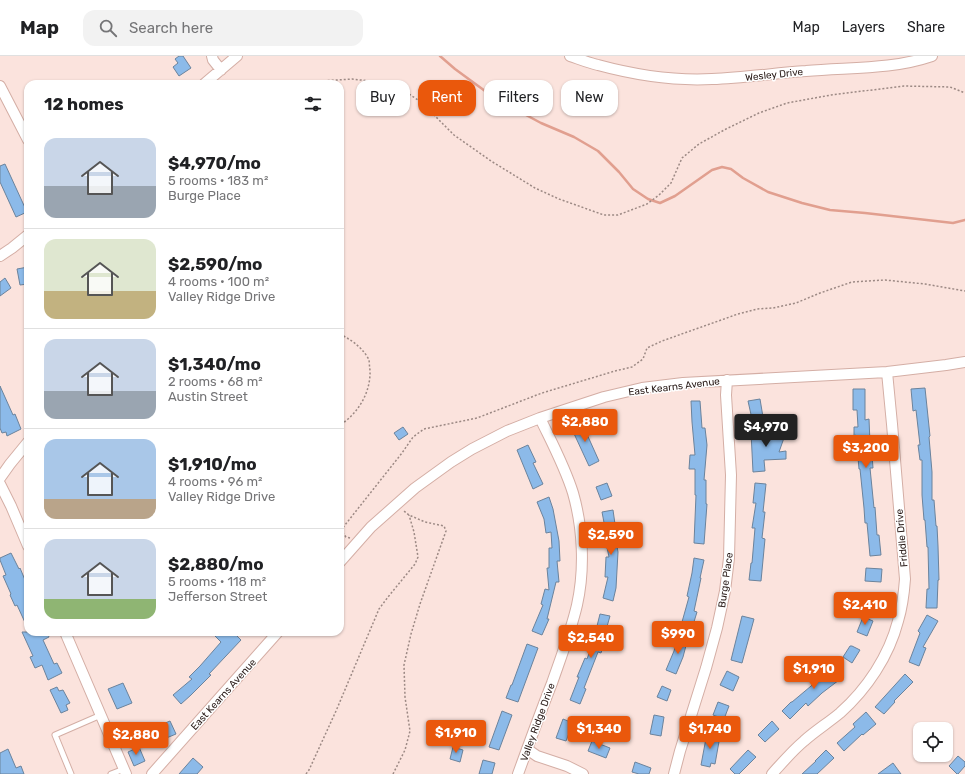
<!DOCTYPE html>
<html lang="en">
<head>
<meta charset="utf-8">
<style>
  body { margin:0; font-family:Rubik,sans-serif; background:#f2f2f2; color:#202124; height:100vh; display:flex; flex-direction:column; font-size:15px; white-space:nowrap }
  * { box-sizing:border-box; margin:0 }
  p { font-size:13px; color:#757577 }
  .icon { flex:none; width:22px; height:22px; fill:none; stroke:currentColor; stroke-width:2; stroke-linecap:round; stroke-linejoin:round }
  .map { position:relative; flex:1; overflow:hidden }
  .panel { position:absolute; left:24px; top:24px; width:320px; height:556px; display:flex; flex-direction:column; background:#fff; border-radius:12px; box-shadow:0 1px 3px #0004 }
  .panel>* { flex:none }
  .banner { position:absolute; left:356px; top:24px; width:380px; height:36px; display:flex; gap:8px }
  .buttons { position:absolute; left:913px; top:666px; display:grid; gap:8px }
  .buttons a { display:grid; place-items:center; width:40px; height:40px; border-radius:8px; background:#fff; box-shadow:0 1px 3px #0004; font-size:20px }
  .price { position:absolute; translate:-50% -34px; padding:0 9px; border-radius:4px; background:#ea580c; color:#fff; font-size:13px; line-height:26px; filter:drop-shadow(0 1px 2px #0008) }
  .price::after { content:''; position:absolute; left:50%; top:24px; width:12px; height:9px; margin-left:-6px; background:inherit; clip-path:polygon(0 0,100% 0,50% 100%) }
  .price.selected { background:#222; color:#fff }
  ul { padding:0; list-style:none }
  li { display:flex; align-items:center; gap:12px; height:100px; padding:0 20px }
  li+li { border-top:1px solid #e0e0e0 }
  li span { display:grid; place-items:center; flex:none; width:112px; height:80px; border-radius:12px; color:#555 }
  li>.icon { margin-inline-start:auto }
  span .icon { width:48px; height:48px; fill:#fffc; stroke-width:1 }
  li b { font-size:17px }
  h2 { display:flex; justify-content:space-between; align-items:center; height:48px; padding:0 20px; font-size:17px }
  .tag { padding:0 14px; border-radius:12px; background:#fff; box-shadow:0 1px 3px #0004; font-size:14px; line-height:36px }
  .tag.selected { background:#ea580c; color:#fff }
  header { display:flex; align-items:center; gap:24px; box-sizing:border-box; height:56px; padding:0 20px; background:#fff; border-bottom:1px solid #e0e0e0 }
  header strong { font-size:19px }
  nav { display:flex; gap:22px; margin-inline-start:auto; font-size:14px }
  .search { width:280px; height:36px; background:#f2f2f2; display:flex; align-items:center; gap:10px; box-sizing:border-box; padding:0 14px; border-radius:12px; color:#757577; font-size:15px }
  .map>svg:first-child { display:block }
</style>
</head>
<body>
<header>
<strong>Map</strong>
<div class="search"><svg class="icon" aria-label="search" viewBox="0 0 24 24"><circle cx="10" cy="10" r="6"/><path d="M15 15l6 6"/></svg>Search here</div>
<nav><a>Map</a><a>Layers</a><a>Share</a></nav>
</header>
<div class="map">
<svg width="965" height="718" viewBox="0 0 965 718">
  <rect width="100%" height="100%" fill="#fbe3dd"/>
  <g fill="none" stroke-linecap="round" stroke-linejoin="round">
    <!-- stream -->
    <path stroke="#e19f8f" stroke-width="2.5" d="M 440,0 L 455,13 L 496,43 L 541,67 L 574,81 L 598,95 L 619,116 L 633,133 L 648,143 L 660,147 L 675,140 L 712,114 L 722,111 L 731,113 L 743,122 L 768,136 L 802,147 L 830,154 L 865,157 L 953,167 L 965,164"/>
  </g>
  <!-- building -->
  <path fill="#8cbae9" stroke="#6b839c" d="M 179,0 L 183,0 L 191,12 L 179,20 L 173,11 L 178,7 L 175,3 Z
    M 5,108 L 27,156 L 16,161 L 0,126 L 0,110 Z
    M 28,211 L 28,228 L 20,229 L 17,213 Z
    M 5,222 L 11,232 L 0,240 L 0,226 Z
    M 0,330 L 13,359 L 15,358 L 21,373 L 7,380 L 6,376 L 2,377 L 0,372 Z
    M 925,332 L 930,380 L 929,381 L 932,416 L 932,444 L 934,444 L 936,470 L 937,470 L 938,490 L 939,524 L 938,524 L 937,552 L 926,552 L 927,533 L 929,533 L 928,491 L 927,491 L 925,464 L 924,464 L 922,439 L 922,404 L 920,404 L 918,389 L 920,389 L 916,354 L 913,355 L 911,333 Z
    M 853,333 L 865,333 L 865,364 L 869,363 L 870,387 L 871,387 L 873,412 L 870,412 L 874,452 L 875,451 L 877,479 L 879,479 L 881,499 L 870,500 L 867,467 L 865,467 L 864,452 L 860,413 L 859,413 L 856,379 L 854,380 L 854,371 L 858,371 L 857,354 L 853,354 Z
    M 760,343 L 763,361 L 752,363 L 748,345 Z
    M 691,345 L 700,345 L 702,372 L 705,372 L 707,389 L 704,424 L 706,424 L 706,448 L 707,448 L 704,488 L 694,487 L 696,439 L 695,439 L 695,413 L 689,413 L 690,399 L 695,399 L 692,366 Z
    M 581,365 L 599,405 L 589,410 L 570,369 Z
    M 403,371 L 408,378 L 399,384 L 394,377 Z
    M 775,375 L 785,379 L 779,396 L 786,395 L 786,403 L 764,404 L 765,415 L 753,416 L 751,376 Z
    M 528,389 L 536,406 L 533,407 L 543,428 L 533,433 L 517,394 Z
    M 607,427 L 612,440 L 601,444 L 596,431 Z
    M 755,427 L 766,428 L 763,456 L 765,456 L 762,482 L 765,483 L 761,525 L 749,524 L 751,507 L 752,507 L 755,472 L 752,472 L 756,447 L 753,447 Z
    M 549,441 L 553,453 L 559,485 L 560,505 L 557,505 L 559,526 L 556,526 L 547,563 L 549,563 L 542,579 L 532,575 L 543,549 L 541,548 L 545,533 L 549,534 L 547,512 L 549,512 L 549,492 L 552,492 L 551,476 L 546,477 L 544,463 L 537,446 Z
    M 613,454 L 615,468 L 613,468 L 618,496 L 616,532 L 613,545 L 603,542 L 608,521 L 605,521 L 606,501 L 609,501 L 604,477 L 606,477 L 602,456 Z
    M 11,497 L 19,513 L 20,512 L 28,531 L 28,573 L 17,549 L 15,550 L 10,539 L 11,538 L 3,520 L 6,519 L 0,504 L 0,502 Z
    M 694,502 L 704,504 L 700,522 L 701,522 L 694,555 L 697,556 L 693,569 L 682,566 L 689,541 L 687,540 L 692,517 Z
    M 866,512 L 882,513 L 881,526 L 865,525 Z
    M 868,537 L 879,539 L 876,553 L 866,551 Z
    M 600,558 L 610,560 L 604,581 L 606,582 L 601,597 L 598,596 L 584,632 L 586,633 L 580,648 L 570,644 L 579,621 L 577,621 L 585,602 L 587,603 L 599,570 L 597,570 Z
    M 927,559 L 938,565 L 923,591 L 926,592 L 919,610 L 909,606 L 920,577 L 918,575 Z
    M 742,560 L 754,563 L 742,607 L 731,604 Z
    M 863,561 L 873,565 L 867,580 L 857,576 Z
    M 22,576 L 47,576 L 49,581 L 43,584 L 54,608 L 57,607 L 62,617 L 48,624 L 42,609 L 35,612 L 30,601 L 33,600 Z
    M 219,576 L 233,576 L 241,584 L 209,618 L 211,619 L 191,639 L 181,648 L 173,639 L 192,623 L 189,621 L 200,610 L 221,586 L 215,580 Z
    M 678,580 L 688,582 L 683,601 L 676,618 L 666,614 L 674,595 Z
    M 527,588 L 538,592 L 518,646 L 506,642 L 511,629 L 512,629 Z
    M 850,590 L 852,590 L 860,594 L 852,607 L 843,601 Z
    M 831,606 L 843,621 L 822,637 L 808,650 L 806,647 L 790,663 L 782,655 L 791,646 L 792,646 L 823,620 L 820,615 Z
    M 727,615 L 739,621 L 733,635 L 720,629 Z
    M 905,618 L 913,626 L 894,645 L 895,646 L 884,658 L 875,651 Z
    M 123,627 L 132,647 L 117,653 L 108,633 Z
    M 662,630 L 671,634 L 667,645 L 657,641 Z
    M 57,631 L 59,635 L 63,634 L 70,647 L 66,649 L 68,654 L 61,657 L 50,634 Z
    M 718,646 L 729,650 L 724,663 L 713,659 Z
    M 502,655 L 512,659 L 499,694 L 489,691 Z
    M 866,656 L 876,668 L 863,679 L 862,678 L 844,695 L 837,687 L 855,671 L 853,668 Z
    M 654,659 L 664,661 L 661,680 L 650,678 Z
    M 563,663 L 573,667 L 566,685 L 556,682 Z
    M 170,665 L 176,678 L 164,683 L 158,670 Z
    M 772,665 L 779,673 L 765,686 L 758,679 Z
    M 707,677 L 720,680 L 715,708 L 711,707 L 710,711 L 701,709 Z
    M 592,685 L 610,692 L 606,702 L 588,695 Z
    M 139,691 L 145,705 L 134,710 L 128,696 Z
    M 453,691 L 463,694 L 460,706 L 450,703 Z
    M 8,693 L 16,712 L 21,710 L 24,718 L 0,718 L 0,697 Z
    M 748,694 L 756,701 L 739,718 L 735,718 L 730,713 Z
    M 826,694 L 834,702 L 817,718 L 802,718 L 816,705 L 815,705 Z
    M 958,700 L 965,706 L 965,710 L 958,718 L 957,718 L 949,710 Z
    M 193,702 L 203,711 L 197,718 L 179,718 Z
    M 483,704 L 495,707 L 492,718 L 479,718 Z
    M 635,706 L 651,712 L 649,718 L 639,718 L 632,716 Z
    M 893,707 L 901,718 L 878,718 Z"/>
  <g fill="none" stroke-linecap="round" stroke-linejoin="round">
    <!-- service casing -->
    <g stroke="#d4aea5" stroke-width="7">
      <path id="service" d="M 71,718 L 55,679 L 101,659
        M 111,718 L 124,713"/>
    </g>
    <!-- minor casing -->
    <g stroke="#d4aea5" stroke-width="12">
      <path id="minor" d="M 212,0 L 213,4 L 221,14
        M 570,0 C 579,3 589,7 598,9 C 635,19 674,25 712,23 C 744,22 775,17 806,15 C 848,11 891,14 932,0
        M 204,28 L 237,0
        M 0,30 L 28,84
        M 0,200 L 12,192 L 28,179
        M 0,422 L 10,408 L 28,386
        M 0,428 L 11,450 L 28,490
        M 340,506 L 371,471 L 415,432 L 451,406 L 472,393 L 507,375 L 540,362 L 604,341 L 642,332 L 683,327 L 887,316 L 946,309 L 965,306
        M 65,576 L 126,718
        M 527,693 L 537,700 L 567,710 L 583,718
        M 152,718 L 278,576
        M 518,718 C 529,688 540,657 552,627 C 561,601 571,575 577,549 C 585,513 583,472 573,437 C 565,411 552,387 540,362
        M 674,718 L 680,695 L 706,612 L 717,572 L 725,535 L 729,502 L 731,419 L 726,339 L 727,324
        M 772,718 C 782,707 792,695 804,685 C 815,675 828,667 840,657 C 867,633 889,600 898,565 C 902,552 904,537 905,523 L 892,368 L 887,316"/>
    </g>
    <!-- path -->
    <path stroke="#9c8984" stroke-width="1.5" stroke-dasharray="2 2" stroke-linecap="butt" d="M 300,28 L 320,25 L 352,23 L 378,26 L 406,36 L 421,46 L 454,79 L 491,105 L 535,132 L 559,143 L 604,159 L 618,159 L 647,148 L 659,139 L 671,127 L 682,102 L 699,88 L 726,73 L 759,57 L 787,47 L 831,39 L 904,30 L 950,31 L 965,37
      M 340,278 C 351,284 361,290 368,302 C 370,305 369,310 370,314 C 371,335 359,357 340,369
      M 350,482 L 346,481 L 341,474 L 402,397 L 413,381 L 424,373 L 477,362 L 542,337 L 615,315 L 632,311 L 643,303 L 647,292 L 662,285 L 738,258 L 757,253 L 773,252 L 796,247 L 820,237 L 852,226 L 885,224 L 925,228 L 965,235
      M 306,718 L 309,714 L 336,655 L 379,553 L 388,541 L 415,508 L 418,501 L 414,476 L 409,459
      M 393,718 L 405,694 L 410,675 L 405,641 L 404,609 L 411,578 L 420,548 L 446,475 L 444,470 L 425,466 L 409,459 L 404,455"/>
    <!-- service -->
    <use href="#service" stroke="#fff" stroke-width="5"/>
    <!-- minor -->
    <use href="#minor" stroke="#fff" stroke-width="10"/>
  </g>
  <g text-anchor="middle" stroke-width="3" stroke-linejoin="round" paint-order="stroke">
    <!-- street labels -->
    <g font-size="10" fill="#271916" stroke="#fff">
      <text transform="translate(774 18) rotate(-6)" y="4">Wesley Drive</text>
      <text transform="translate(674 330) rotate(-7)" y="4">East Kearns Avenue</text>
      <text transform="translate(901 482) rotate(-95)" y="4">Friddle Drive</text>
      <text transform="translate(725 524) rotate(-82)" y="4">Burge Place</text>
      <text transform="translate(223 638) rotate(-48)" y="4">East Kearns Avenue</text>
      <text transform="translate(537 666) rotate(-70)" y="4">Valley Ridge Drive</text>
    </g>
  </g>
</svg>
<div class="buttons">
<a><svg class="icon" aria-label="locate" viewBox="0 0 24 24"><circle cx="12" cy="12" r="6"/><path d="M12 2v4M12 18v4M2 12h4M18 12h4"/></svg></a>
</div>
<b class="price" style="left:585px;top:387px">$2,880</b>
<b class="price selected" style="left:766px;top:392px">$4,970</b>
<b class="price" style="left:866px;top:413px">$3,200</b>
<b class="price" style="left:611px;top:500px">$2,590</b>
<b class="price" style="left:865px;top:570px">$2,410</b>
<b class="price" style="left:678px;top:599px">$990</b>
<b class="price" style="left:591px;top:603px">$2,540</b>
<b class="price" style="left:814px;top:634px">$1,910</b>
<b class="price" style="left:599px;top:694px">$1,340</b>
<b class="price" style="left:710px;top:694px">$1,740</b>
<b class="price" style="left:456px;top:698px">$1,910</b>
<b class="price" style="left:136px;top:700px">$2,880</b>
<div class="banner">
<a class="tag">Buy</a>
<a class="tag selected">Rent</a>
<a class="tag">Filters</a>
<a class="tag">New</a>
</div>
<section class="panel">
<h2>12 homes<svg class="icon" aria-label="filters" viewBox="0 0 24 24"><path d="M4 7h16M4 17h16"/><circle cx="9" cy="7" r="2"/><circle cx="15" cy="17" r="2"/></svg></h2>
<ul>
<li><span style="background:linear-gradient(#c9d6e8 60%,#9aa5b1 0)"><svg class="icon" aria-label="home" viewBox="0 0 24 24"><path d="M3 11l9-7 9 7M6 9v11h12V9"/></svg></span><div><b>$4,970/mo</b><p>5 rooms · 183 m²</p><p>Burge Place</p></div></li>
<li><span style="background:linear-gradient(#dfe7d0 65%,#c2b280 0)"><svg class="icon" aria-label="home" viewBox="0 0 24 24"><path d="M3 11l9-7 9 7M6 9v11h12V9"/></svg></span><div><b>$2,590/mo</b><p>4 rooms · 100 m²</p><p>Valley Ridge Drive</p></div></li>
<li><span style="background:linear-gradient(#c9d6e8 65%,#9aa5b1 0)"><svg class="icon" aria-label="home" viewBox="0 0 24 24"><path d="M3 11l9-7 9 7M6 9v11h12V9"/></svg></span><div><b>$1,340/mo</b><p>2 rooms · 68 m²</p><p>Austin Street</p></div></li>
<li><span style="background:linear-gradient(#a9c7e8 75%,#b9a48a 0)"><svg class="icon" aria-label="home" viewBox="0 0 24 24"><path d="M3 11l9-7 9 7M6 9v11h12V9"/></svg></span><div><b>$1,910/mo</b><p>4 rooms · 96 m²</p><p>Valley Ridge Drive</p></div></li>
<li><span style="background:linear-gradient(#c9d6e8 75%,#8fb573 0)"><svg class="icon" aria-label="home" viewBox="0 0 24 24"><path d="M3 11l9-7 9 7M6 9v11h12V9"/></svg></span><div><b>$2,880/mo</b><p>5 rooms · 118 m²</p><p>Jefferson Street</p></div></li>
</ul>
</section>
</div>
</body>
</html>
